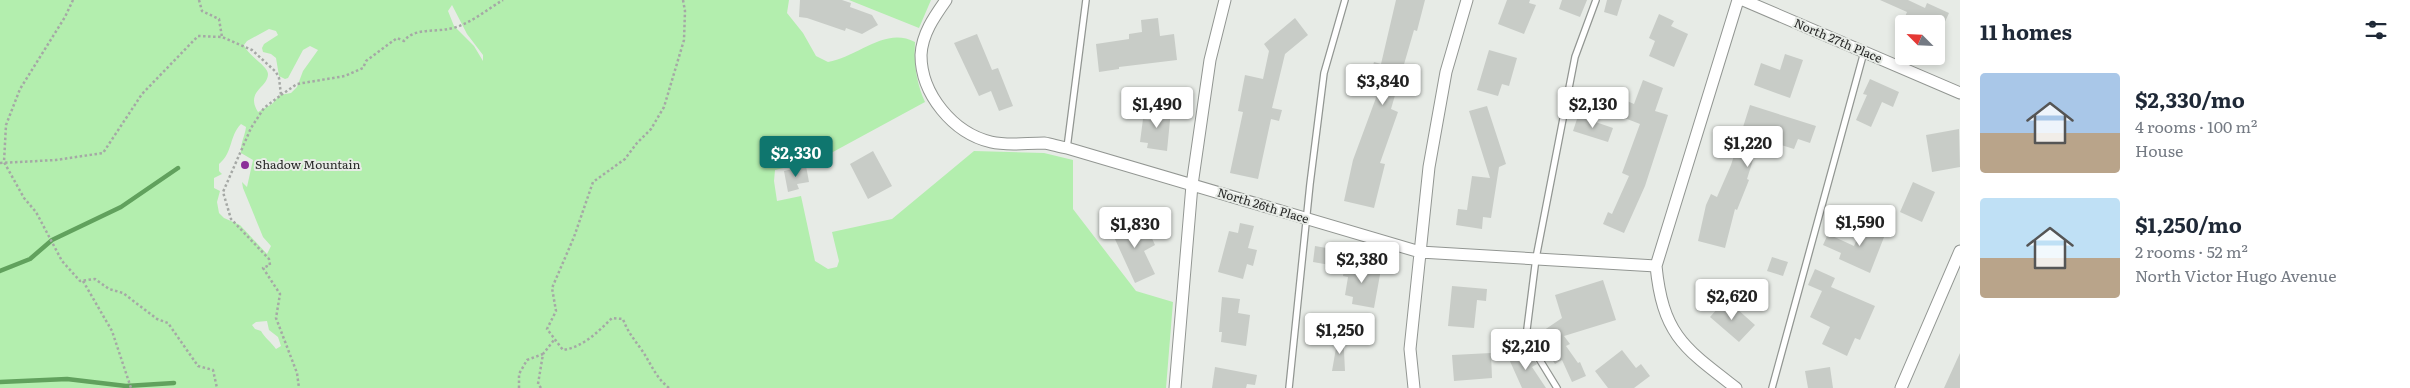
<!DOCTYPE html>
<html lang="en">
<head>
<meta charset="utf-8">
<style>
  body { margin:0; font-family:Literata,serif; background:#f6f6f7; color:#1f2937; height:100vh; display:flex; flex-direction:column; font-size:19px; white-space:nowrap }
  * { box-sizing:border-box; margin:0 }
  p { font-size:16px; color:#747a83 }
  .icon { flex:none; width:28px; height:28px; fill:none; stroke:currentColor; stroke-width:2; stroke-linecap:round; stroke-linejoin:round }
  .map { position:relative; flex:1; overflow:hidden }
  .details { display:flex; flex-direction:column; background:#fff; width:450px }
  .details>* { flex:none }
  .needle { width:32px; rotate:294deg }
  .controls { position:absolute; left:1895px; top:15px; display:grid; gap:10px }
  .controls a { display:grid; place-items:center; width:50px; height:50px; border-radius:5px; background:#fff; box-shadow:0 2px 8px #0003; font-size:25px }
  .price { position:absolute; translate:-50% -42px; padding:0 11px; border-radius:5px; background:#fff; color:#222; font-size:16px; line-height:32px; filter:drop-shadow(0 1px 2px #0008) }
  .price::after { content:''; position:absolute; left:50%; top:30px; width:15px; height:11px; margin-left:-8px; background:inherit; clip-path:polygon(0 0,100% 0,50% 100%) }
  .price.current { background:#0f766e; color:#fff }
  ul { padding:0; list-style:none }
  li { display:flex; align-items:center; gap:15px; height:125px; padding:0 20px }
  li span { display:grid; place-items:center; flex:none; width:140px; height:100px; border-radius:5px; color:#555 }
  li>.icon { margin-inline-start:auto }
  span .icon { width:60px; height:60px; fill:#fffc; stroke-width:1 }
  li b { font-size:21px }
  h2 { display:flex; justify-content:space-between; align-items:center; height:60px; padding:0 20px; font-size:21px }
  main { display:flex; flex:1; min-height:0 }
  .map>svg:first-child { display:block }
</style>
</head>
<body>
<main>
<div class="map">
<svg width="1960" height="388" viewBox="0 0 1960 388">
  <rect width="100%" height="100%" fill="#e7ebe6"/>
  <!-- green -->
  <path fill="#b3eeae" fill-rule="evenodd" d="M 0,0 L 789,0 L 787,13 L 803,33 L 816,56 L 828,62 C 858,57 885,26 915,42 C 914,64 916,82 925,102 L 820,159 L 775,170 L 774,181 L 777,201 L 801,196 L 815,261 L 828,269 L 837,267 L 839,261 L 832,232 L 892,219 L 974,151 L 1044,153 L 1073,160 L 1073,209 L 1136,291 L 1173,302 L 1166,388 L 0,388 ZM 452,5 L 467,34 L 483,55 L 483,61 L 474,46 L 454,26 L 448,11 ZM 269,29 L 276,31 L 278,35 L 264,44 L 262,48 L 263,52 L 271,54 L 276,58 L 279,76 L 285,79 L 288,78 L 303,50 L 310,46 L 318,50 L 303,71 L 297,87 L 291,93 L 280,95 L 272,104 L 258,112 C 245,91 268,88 268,74 C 268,66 248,56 244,45 L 247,41 ZM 241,124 L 246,127 C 245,136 240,144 241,153 L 253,160 L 247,187 L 242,182 L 243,188 L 263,237 L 271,246 L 267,254 L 240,225 L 224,218 L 219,213 L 217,202 L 220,191 L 214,188 L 214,178 L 222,174 L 219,171 L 219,164 C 233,153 229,136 241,124 ZM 267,321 L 269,330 L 278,337 L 281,346 L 276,349 C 271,342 265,338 261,331 L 255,329 L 252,325 L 256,322 Z
    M 849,0 L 931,0 L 919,28 Z"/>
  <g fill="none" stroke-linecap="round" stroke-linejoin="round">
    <!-- stream -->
    <path stroke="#61a15d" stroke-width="4.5" d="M 0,271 L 30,259 L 52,240 L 121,207 L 178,168
      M 0,382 L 67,379 L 126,386 L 174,383"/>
  </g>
  <!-- building -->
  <path fill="#c8ccc7" d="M 800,0 L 842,0 L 851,3 L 850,7 L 872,15 L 878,25 L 862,34 L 846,28 L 845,31 L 807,18 L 799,17 Z
    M 1396,0 L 1425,0 L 1417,31 L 1414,30 L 1391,109 L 1398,112 L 1380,163 L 1385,164 L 1374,208 L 1344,201 L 1353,160 L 1380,87 L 1368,84 L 1374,62 L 1381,64 Z
    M 1507,0 L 1530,0 L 1529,3 L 1536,5 L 1524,34 L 1498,24 Z
    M 1562,0 L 1587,0 L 1580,17 L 1559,9 Z
    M 1607,0 L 1622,0 L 1617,16 L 1604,12 Z
    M 1880,0 L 1908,0 L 1925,8 L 1927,3 L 1949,13 L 1944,24 L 1914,24 L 1904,19 L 1907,12 Z
    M 1659,14 L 1674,21 L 1671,26 L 1688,34 L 1674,67 L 1649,56 L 1655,41 L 1649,38 Z
    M 1158,18 L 1160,36 L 1174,34 L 1177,60 L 1119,67 L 1119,69 L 1099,72 L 1096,44 L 1129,39 L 1129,34 L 1142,32 L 1141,20 Z
    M 1295,18 L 1308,35 L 1285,54 L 1272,108 L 1282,110 L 1279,121 L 1271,119 L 1258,179 L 1230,173 L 1243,112 L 1238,111 L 1245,75 L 1263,79 L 1269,51 L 1264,44 Z
    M 977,34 L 992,70 L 998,68 L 1013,106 L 999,111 L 991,91 L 979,96 L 954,43 Z
    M 1489,50 L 1517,58 L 1509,86 L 1502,84 L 1498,96 L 1477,90 Z
    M 1785,54 L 1803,60 L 1790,98 L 1754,85 L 1761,63 L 1780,70 Z
    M 1870,79 L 1899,92 L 1893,107 L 1882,102 L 1871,127 L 1856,120 L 1867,95 L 1863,94 Z
    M 1643,80 L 1663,88 L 1655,111 L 1668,115 L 1645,186 L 1624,233 L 1603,224 L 1608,212 L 1612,214 L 1629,176 L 1622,173 L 1640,124 L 1622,117 L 1627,101 L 1634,104 Z
    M 1750,105 L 1816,126 L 1810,143 L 1798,139 L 1794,149 L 1772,142 L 1770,148 L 1758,144 L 1747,179 L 1749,180 L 1737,210 L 1735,209 L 1725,248 L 1698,241 L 1706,205 L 1711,194 L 1717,197 L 1731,165 Z
    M 1487,106 L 1506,164 L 1499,167 L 1491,218 L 1483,217 L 1482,229 L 1456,225 L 1458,209 L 1467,210 L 1472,176 L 1490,178 L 1469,111 Z
    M 1152,107 L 1171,110 L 1167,151 L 1147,148 L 1148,143 L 1140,142 L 1143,119 L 1150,120 Z
    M 1578,116 L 1613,128 L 1608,142 L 1573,131 Z
    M 1959,129 L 1960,167 L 1932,172 L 1926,135 Z
    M 873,151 L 892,186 L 868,199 L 850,164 Z
    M 806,166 L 809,182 L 797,184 L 799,189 L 788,192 L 784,171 Z
    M 1913,182 L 1935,192 L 1922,222 L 1900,212 Z
    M 1120,220 L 1126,233 L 1145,223 L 1155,245 L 1144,251 L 1155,274 L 1135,283 L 1109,226 Z
    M 1874,220 L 1888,227 L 1870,273 L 1839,259 L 1841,253 L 1823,245 L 1828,234 L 1854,246 L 1860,232 L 1867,235 Z
    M 1240,223 L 1254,226 L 1248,248 L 1257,250 L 1253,266 L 1247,264 L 1243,279 L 1218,272 L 1229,231 L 1238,233 Z
    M 1315,246 L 1332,249 L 1330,265 L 1313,262 Z
    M 1772,257 L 1788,262 L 1783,276 L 1767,271 Z
    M 1345,263 L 1381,269 L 1374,308 L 1352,304 L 1353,297 L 1345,295 L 1348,277 L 1343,276 Z
    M 1815,269 L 1835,278 L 1831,287 L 1875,306 L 1860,340 L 1855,338 L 1847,356 L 1822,344 L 1830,327 L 1810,317 L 1822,291 L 1808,285 Z
    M 1603,280 L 1616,320 L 1564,336 L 1570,344 L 1566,346 L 1578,363 L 1580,362 L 1586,376 L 1572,382 L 1562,360 L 1555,364 L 1550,356 L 1545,359 L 1534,337 L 1562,318 L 1555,295 Z
    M 1452,286 L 1487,289 L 1486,301 L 1477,300 L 1474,328 L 1448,326 Z
    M 1222,297 L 1240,299 L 1238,313 L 1250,315 L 1246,346 L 1221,342 L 1222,332 L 1219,332 Z
    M 1726,299 L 1755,325 L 1739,342 L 1710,317 Z
    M 1339,331 L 1343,331 L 1345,371 L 1332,371 Z
    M 1622,350 L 1636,368 L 1641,364 L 1650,376 L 1634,388 L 1608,388 L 1595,371 Z
    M 1528,351 L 1537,364 L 1532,367 L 1546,388 L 1522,388 L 1509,359 Z
    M 1491,353 L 1492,378 L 1454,381 L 1452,355 Z
    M 1960,353 L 1960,388 L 1944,388 Z
    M 1215,367 L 1257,375 L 1255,385 L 1247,384 L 1246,388 L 1212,388 Z
    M 1830,367 L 1833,388 L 1808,388 L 1805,371 Z"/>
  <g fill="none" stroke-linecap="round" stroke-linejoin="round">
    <!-- lane casing -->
    <g stroke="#929692" stroke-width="8">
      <path id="lane" d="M 1067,148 L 1086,0
        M 1289,388 L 1310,184 L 1324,73 L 1345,0
        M 1557,388 L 1530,344 L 1527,329 L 1536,258 L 1575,57 L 1596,0
        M 1772,388 L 1864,52"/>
    </g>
    <!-- street casing -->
    <g stroke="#929692" stroke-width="13">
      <path id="street" d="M 946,0 C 934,17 922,34 921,55 C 921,94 953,133 991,142 C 1008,146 1026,143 1044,143 C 1052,144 1059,147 1067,148 L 1420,252 L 1656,266 C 1663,335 1684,348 1736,388
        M 1743,0 L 1960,93
        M 1656,266 L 1738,0
        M 1175,388 L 1192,185 L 1210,60 L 1225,0
        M 1414,388 L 1410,349 L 1429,167 L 1446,72 L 1467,0
        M 1901,388 L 1960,251"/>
    </g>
    <!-- path -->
    <path stroke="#a5a8a5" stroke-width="2.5" stroke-dasharray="2.5 2.5" stroke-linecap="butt" d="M 73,0 L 65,17 L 20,89 L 6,125 L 4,162 L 24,198 L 36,212 L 62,261 L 80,281 L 95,279 L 109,289 L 123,293 L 157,319 L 168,323 L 198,366 L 213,370 L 217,388
      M 199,0 L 202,11 L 219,19 L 222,37
      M 281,95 L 297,84 L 345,76 L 363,68 L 366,61 L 397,38 L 404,41 C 414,28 434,32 448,29 C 468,26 486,10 503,0
      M 0,163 L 56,160 L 103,153 L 142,94 L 198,36 L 222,37 L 252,50 L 276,72 L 279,78 L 281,95 L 264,108 L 251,128 L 223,192 L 231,219 L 269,259 L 270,265 L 263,268 L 280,294 L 276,318 L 297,373 L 299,388
      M 83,281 L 112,331 L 131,388
      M 519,388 L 519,374 L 527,360 L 543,354
      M 541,388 L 538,384 L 543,354 L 554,340
      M 669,388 C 655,377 651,363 641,349 C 634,339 627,331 623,319 L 612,318 C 598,332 583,347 563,350 L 547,329 L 556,311 L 552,288 L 574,237 L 593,182 L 625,159 L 637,143 L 651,129 L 664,107 L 684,40 L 685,11 L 683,0"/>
    <!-- lane -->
    <use href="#lane" stroke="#fff" stroke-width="5.5"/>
    <!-- street -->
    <use href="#street" stroke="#fff" stroke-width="11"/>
  </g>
  <!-- markers -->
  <circle fill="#8b2e98" stroke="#e7ebe6" stroke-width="2" cx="245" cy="165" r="5"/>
  <g text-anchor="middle" stroke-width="4" stroke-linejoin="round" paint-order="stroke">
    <!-- street labels -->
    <g font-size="12" fill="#282928" stroke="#e7ebe6">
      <text transform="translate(1838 41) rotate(23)" y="4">North 27th Place</text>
      <text transform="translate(1263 206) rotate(17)" y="4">North 26th Place</text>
    </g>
    <!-- poi labels -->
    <g font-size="12" fill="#282928" stroke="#e7ebe6" text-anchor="start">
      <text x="255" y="169">Shadow Mountain</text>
    </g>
  </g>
</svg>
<div class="controls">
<a><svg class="needle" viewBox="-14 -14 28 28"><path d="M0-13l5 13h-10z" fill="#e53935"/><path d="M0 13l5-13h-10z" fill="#747a83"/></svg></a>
</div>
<b class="price" style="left:1383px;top:106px">$3,840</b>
<b class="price" style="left:1157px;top:129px">$1,490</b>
<b class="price" style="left:1593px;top:129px">$2,130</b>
<b class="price" style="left:1748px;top:168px">$1,220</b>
<b class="price current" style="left:796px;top:178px">$2,330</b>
<b class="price" style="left:1860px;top:247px">$1,590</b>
<b class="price" style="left:1135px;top:249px">$1,830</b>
<b class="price" style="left:1362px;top:284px">$2,380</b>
<b class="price" style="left:1732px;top:321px">$2,620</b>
<b class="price" style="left:1340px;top:355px">$1,250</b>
<b class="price" style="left:1526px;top:371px">$2,210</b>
</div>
<section class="details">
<h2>11 homes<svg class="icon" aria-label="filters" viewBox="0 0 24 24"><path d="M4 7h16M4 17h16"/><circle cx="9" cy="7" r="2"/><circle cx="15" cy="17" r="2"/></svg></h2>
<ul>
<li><span style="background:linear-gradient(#a9c7e8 60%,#b9a48a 0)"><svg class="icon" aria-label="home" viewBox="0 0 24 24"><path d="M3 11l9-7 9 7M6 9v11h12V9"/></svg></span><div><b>$2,330/mo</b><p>4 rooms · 100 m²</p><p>House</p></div></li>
<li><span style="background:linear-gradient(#bfe0f5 60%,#b9a48a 0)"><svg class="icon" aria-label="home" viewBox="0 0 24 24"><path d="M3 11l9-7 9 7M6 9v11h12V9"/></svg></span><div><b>$1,250/mo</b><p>2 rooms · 52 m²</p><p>North Victor Hugo Avenue</p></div></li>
</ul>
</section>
</main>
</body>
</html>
